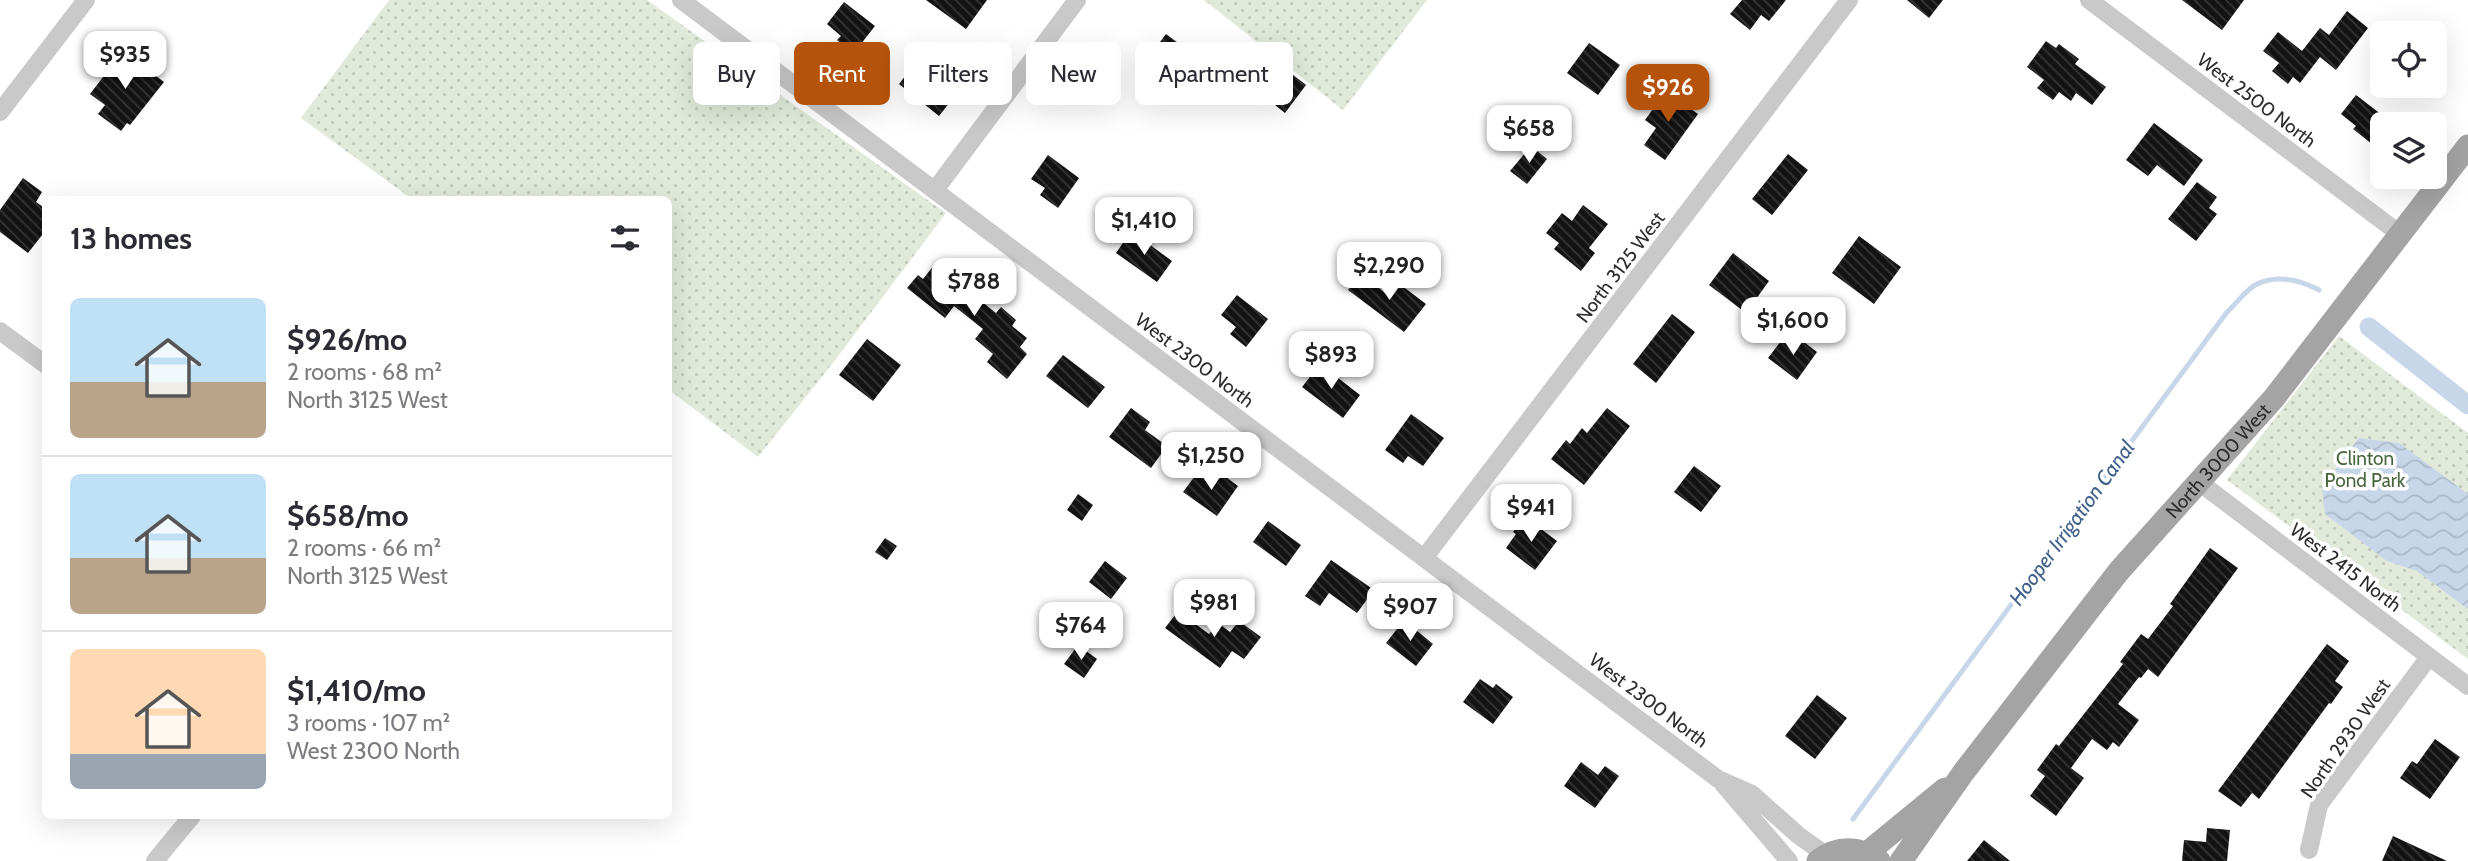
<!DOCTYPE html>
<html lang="en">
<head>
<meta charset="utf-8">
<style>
  body { margin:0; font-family:Cabin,sans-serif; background:#f7f7f7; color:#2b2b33; height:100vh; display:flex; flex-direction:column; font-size:26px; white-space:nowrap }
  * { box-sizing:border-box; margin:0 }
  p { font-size:23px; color:#7c7c81 }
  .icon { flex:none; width:38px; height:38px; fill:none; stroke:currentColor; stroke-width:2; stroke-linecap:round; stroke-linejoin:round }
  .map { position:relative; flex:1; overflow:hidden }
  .panel { position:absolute; left:42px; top:196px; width:630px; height:623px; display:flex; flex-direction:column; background:#fff; border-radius:10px; box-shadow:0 7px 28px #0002 }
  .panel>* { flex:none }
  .hud { position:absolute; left:693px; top:42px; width:665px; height:63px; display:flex; gap:14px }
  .buttons { position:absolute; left:2370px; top:21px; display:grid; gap:14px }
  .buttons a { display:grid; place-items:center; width:77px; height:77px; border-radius:10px; background:#fff; box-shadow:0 7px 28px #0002; font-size:35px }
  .price { position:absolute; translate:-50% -60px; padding:0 16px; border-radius:14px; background:#fff; color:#222; font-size:23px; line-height:46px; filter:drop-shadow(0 2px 4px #0008) }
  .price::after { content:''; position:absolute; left:50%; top:42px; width:21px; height:16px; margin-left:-10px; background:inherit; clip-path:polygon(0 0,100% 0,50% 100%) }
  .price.current { background:#b45309; color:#fff }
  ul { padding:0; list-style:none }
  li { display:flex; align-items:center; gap:21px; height:175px; padding:0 28px }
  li+li { border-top:2px solid #e1e1e2 }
  li span { display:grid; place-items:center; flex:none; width:196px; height:140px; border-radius:10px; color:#555 }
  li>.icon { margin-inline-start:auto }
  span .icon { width:84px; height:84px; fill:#fffc; stroke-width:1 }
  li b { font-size:30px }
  h2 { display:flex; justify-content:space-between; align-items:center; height:84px; padding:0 28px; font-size:30px }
  .pill { padding:0 24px; border-radius:10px; background:#fff; box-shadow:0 7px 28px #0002; font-size:24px; line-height:63px }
  .pill.current { background:#b45309; color:#fff }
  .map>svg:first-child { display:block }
</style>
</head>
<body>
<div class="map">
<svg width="2468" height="861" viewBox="0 0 2468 861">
  <defs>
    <pattern id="green-dots" width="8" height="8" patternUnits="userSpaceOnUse" patternTransform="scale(1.75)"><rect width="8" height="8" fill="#e0e9da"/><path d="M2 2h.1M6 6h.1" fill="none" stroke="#c0c8bb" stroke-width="1.8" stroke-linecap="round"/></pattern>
    <pattern id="water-waves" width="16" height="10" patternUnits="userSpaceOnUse" patternTransform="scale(1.75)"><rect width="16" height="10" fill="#c7d6e9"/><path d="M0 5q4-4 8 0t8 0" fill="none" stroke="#abb8c8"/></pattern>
    <pattern id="building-back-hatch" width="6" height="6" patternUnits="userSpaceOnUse" patternTransform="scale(1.75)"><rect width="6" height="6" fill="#131313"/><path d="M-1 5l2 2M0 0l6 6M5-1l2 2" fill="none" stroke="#363636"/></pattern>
  </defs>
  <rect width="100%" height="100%" fill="#fff"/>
  <!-- green -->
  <path fill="url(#green-dots)" d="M 389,0 L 647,0 L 946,213 L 836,359 L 758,457 L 669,390 L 668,200 L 412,199 L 301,118 Z
    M 1204,0 L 1427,0 L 1343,110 Z
    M 2339,336 L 2468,433 L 2468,659 L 2227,480 Z"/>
  <!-- water -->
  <path fill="url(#water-waves)" d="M 2359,438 L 2399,443 L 2468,494 L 2468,609 L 2417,571 L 2387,561 L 2325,514 L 2322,487 Z"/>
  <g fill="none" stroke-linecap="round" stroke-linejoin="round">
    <!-- stream -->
    <path stroke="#c7d6e9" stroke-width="5" d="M 1853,819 L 2227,312 C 2236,304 2245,291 2255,285 C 2276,274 2300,280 2319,290"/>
    <!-- canal -->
    <path stroke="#c7d6e9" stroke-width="19" d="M 2369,327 L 2468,405"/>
  </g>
  <!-- building -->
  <path fill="url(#building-back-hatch)" d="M 926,0 L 987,0 L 966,29 Z
    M 1742,0 L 1786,0 L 1769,21 L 1761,15 L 1750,30 L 1730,14 Z
    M 1907,0 L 1943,0 L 1929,18 Z
    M 2182,0 L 2244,0 L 2222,30 Z
    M 844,2 L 875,26 L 853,54 L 837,40 L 841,36 L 827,24 Z
    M 2347,11 L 2368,28 L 2336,70 L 2320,57 L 2300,83 L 2293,77 L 2288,84 L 2272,71 L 2279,63 L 2263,51 L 2278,32 L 2302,51 L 2320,28 L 2329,35 Z
    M 1166,34 L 1200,59 L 1179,87 L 1145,62 Z
    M 2046,41 L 2056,48 L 2059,44 L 2079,59 L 2075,64 L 2106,87 L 2092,105 L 2076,93 L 2071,101 L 2059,92 L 2053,100 L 2037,88 L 2044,80 L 2027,67 Z
    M 1589,43 L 1620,65 L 1598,95 L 1567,73 Z
    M 123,51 L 164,82 L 130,125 L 127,123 L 121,131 L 98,114 L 105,105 L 90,94 Z
    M 1266,54 L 1306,85 L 1285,113 L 1245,81 Z
    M 917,61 L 958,92 L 939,116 L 899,84 Z
    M 1666,91 L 1698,114 L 1665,160 L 1644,145 L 1656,128 L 1645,120 Z
    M 2356,95 L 2382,115 L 2382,152 L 2353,129 L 2356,126 L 2341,114 Z
    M 2154,123 L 2203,160 L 2184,186 L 2157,165 L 2148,176 L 2126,160 Z
    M 1531,146 L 1547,159 L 1527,184 L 1510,171 Z
    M 1788,154 L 1808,170 L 1772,215 L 1752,199 Z
    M 1048,155 L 1079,178 L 1058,208 L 1040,195 L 1045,188 L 1031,179 Z
    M 23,178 L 42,192 L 36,202 L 46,209 L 46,230 L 28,253 L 0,232 L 0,210 Z
    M 2197,182 L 2217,197 L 2209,208 L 2217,214 L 2196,241 L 2168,219 Z
    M 1583,205 L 1608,224 L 1589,248 L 1595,253 L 1581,271 L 1554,249 L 1559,243 L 1546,233 L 1562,213 L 1572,221 Z
    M 1131,231 L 1172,261 L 1157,282 L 1116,253 Z
    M 1859,236 L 1901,267 L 1874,304 L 1832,273 Z
    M 1733,253 L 1769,281 L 1746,313 L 1709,285 Z
    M 935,264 L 996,313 L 1001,307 L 1016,320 L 1012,326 L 1027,338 L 1020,347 L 1027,354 L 1007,379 L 987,362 L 993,354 L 975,339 L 983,329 L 954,306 L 945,318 L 907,288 L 918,275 L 923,279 Z
    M 1361,273 L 1391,298 L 1401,285 L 1426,304 L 1404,332 L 1348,290 Z
    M 1237,295 L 1268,319 L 1246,347 L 1230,334 L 1236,327 L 1221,315 Z
    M 1672,314 L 1695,332 L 1656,383 L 1633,364 Z
    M 1784,337 L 1796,346 L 1800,339 L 1817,352 L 1797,380 L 1768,358 Z
    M 867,339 L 901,365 L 873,401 L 839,375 Z
    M 1063,355 L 1105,387 L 1088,408 L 1046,376 Z
    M 1320,364 L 1360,395 L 1343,418 L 1302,387 Z
    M 1131,408 L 1150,422 L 1145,430 L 1167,446 L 1151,468 L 1109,437 Z
    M 1607,408 L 1630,426 L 1584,485 L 1551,459 L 1566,440 L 1570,444 L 1582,428 L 1587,433 Z
    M 1411,414 L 1444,438 L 1423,466 L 1408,456 L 1403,463 L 1385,450 Z
    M 1694,466 L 1721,486 L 1701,512 L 1674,492 Z
    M 1198,472 L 1211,482 L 1219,472 L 1238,486 L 1217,516 L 1183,492 Z
    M 1078,494 L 1093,505 L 1082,521 L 1067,510 Z
    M 1525,517 L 1557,541 L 1535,570 L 1506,548 L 1516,534 L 1513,532 Z
    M 1268,521 L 1301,545 L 1286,566 L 1253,542 Z
    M 885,538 L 897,546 L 887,560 L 875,552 Z
    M 2210,548 L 2238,568 L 2158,677 L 2148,669 L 2141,678 L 2139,677 L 2118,704 L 2139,720 L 2119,747 L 2113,742 L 2107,750 L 2092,739 L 2071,768 L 2084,778 L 2056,816 L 2030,796 L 2045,776 L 2037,770 L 2056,744 L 2059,746 L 2123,664 L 2120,662 L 2141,634 L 2148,639 L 2173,606 L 2170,604 Z
    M 1331,560 L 1374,590 L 1357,613 L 1329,593 L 1320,606 L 1305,596 Z
    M 1105,561 L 1127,578 L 1111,599 L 1089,582 Z
    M 1178,611 L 1209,634 L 1218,623 L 1230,632 L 1239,621 L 1261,637 L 1244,659 L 1232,651 L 1220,668 L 1165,628 Z
    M 1404,620 L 1433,644 L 1416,666 L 1386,643 Z
    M 2327,644 L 2349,661 L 2335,681 L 2343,687 L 2331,704 L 2329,703 L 2259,799 L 2252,793 L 2241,807 L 2218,791 Z
    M 1078,645 L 1097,659 L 1084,678 L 1064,664 Z
    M 1480,679 L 1493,688 L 1496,684 L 1513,697 L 1493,724 L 1463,702 Z
    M 1817,695 L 1847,718 L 1815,759 L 1785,736 Z
    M 2435,739 L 2460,757 L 2430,799 L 2400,778 L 2412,761 L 2417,764 Z
    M 1581,762 L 1598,775 L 1605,766 L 1619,776 L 1595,808 L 1564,786 Z
    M 2207,828 L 2230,830 L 2227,861 L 2182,861 L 2184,840 L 2206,842 Z
    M 2393,836 L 2447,861 L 2382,861 Z
    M 1984,840 L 2010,861 L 1967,861 Z"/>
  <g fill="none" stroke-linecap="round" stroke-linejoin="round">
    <!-- minor -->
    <path stroke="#c9c9c9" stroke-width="18" d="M 681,0 L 1718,779 L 1752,794 L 1798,835 L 1826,855
      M 2089,0 L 2400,234
      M 0,112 L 86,0
      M 935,190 L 1077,0
      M 0,331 L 46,365
      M 2199,482 L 2468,686
      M 1424,558 L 1849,0
      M 1723,784 L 1789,861
      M 2309,850 L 2319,805 L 2429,657
      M 155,861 L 192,816"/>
    <!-- major -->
    <g stroke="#a4a4a4" stroke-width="23">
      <path d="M 1867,853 L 1945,789"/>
      <path d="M 1818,861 C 1837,846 1859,846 1879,861"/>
      <path id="s1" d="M 1901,861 L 1963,773 L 2119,571 L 2274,398 L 2468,146"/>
    </g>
  </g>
  <g text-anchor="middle" stroke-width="7" stroke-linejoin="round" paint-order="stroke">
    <!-- street labels -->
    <g font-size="19" fill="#2c2c2c" stroke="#fff">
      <text transform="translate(2257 100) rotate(37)" y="7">West 2500 North</text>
      <text transform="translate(1620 267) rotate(-53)" y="7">North 3125 West</text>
      <text transform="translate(1195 360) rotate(37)" y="7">West 2300 North</text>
      <text dy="7" stroke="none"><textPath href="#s1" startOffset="511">North 3000 West</textPath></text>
      <text transform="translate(2346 567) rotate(37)" y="7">West 2415 North</text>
      <text transform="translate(1649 700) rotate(37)" y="7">West 2300 North</text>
      <text transform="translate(2345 738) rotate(-55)" y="7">North 2930 West</text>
    </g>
    <!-- park labels -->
    <g font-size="19" fill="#49653d" stroke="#fff">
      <text x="2365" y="465">Clinton<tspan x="2365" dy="22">Pond Park</tspan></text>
    </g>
    <!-- water labels -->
    <g font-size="21" font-style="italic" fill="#3f618a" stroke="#fff">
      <text transform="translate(2072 523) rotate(-54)" y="7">Hooper Irrigation Canal</text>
    </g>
  </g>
</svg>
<div class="buttons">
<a><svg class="icon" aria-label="locate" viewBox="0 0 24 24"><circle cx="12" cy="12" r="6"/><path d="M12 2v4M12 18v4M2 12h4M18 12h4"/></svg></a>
<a><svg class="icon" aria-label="layers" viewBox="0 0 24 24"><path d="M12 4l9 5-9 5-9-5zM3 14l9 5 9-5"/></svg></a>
</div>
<b class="price" style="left:125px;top:91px">$935</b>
<b class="price current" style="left:1668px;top:124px">$926</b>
<b class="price" style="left:1529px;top:165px">$658</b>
<b class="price" style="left:1144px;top:257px">$1,410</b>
<b class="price" style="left:1389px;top:302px">$2,290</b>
<b class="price" style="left:974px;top:318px">$788</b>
<b class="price" style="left:1793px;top:357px">$1,600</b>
<b class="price" style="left:1331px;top:391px">$893</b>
<b class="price" style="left:1211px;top:492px">$1,250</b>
<b class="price" style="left:1531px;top:544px">$941</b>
<b class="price" style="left:1214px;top:639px">$981</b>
<b class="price" style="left:1410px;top:643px">$907</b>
<b class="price" style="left:1081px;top:662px">$764</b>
<div class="hud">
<a class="pill">Buy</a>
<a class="pill current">Rent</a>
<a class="pill">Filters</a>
<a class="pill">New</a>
<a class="pill">Apartment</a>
</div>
<section class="panel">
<h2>13 homes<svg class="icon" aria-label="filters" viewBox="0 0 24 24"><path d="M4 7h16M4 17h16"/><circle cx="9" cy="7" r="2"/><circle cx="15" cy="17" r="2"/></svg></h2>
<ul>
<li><span style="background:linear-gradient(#bfe0f5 60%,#b9a48a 0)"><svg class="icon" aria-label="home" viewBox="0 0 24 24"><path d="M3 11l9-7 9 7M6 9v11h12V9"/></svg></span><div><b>$926/mo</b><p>2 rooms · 68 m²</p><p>North 3125 West</p></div></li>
<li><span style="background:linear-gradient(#bfe0f5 60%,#b9a48a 0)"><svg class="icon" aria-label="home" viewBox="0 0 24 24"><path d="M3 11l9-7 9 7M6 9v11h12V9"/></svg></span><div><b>$658/mo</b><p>2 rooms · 66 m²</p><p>North 3125 West</p></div></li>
<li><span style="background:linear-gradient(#ffd9b3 75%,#9aa5b1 0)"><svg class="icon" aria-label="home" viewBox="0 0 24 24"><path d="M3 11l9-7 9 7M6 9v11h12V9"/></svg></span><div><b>$1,410/mo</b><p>3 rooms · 107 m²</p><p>West 2300 North</p></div></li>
</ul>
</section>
</div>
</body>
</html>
